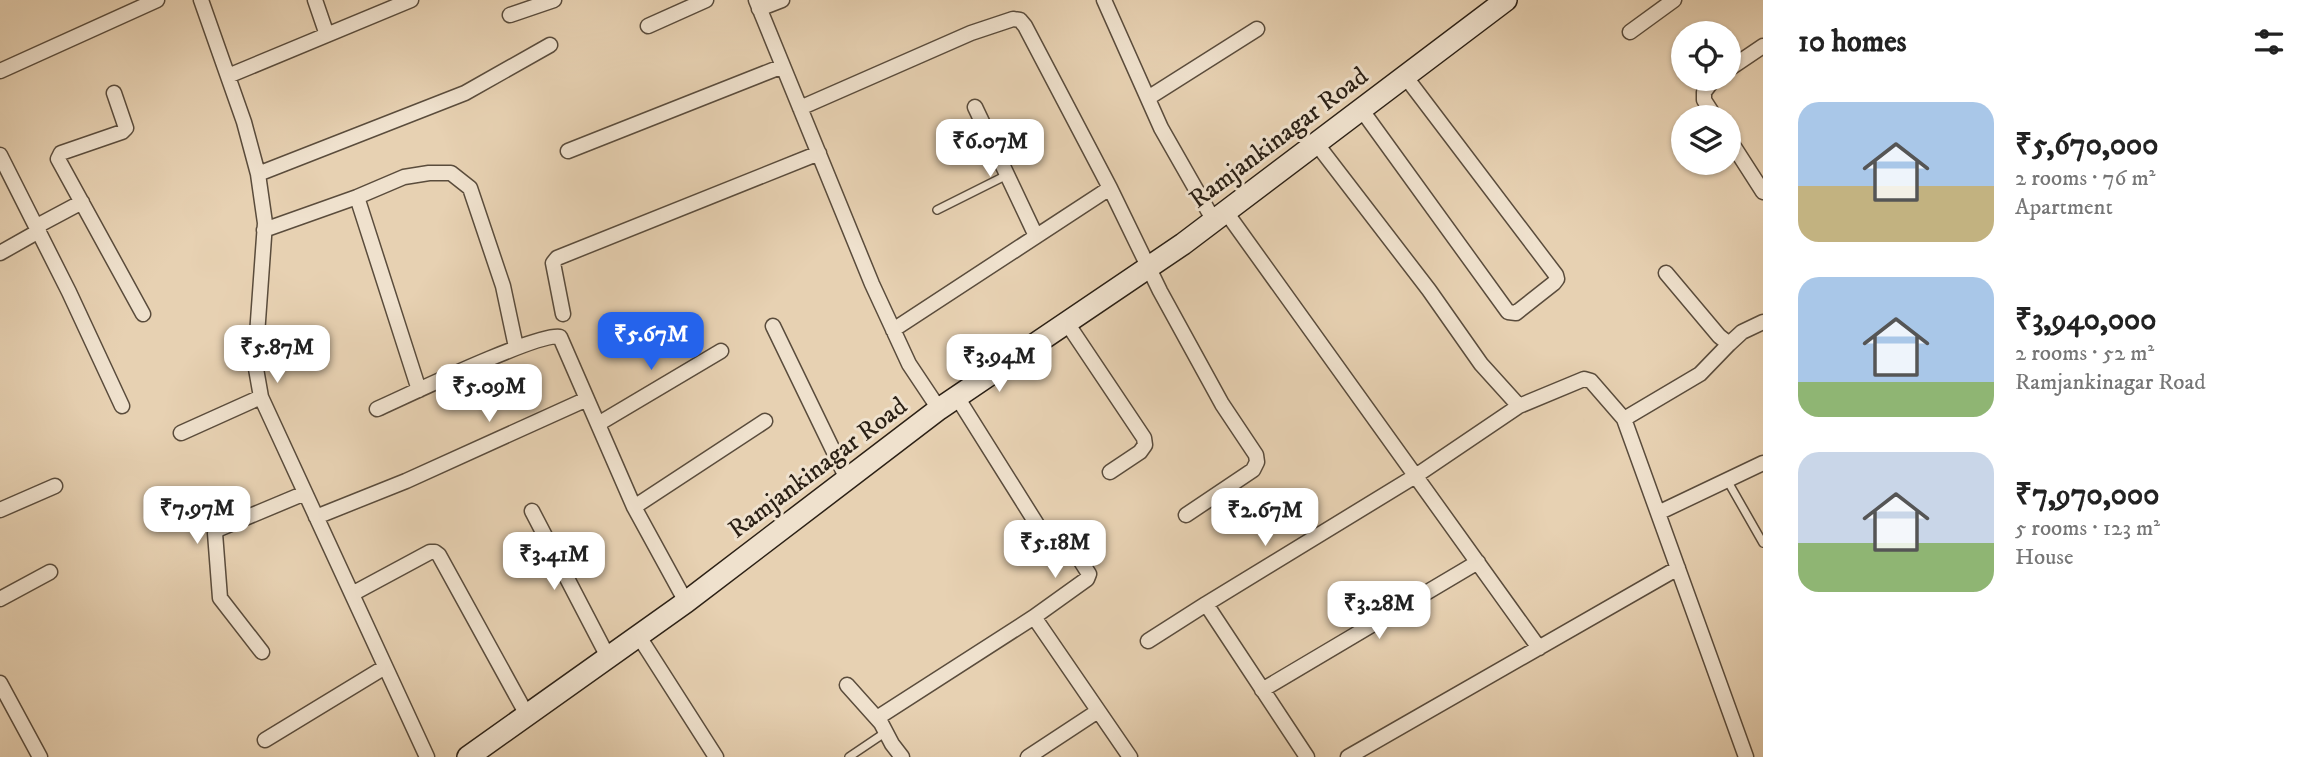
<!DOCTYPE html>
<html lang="en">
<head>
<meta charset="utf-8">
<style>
  body { margin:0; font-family:"IM FELL DW Pica",serif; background:#f6f6f6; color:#222; height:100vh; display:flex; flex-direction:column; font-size:26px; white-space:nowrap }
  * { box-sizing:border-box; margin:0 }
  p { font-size:23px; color:#767676 }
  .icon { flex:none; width:38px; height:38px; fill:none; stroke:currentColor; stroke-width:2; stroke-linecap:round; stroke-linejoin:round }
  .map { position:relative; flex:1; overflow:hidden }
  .sheet { display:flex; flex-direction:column; background:#fff; width:560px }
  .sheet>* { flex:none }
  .buttons { position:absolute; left:1671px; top:21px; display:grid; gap:14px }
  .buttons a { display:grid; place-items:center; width:70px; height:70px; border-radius:50%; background:#fff; box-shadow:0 2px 5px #0004; font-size:35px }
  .price { position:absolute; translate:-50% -60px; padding:0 16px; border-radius:14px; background:#fff; color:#222; font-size:23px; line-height:46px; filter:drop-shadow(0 2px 4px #0008) }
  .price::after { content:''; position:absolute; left:50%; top:42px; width:21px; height:16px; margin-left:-10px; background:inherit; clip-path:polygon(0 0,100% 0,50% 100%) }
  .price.on { background:#2563eb; color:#fff }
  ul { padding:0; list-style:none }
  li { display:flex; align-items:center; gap:21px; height:175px; padding:0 35px }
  li span { display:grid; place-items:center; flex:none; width:196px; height:140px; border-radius:21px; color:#555 }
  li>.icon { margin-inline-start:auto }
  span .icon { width:84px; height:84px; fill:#fffc; stroke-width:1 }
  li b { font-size:30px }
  h2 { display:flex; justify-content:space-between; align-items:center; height:84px; padding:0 35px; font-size:30px }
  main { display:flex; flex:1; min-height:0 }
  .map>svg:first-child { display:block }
</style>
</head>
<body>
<main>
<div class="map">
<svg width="1763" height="757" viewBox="0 0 1763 757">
  <rect width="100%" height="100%" fill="#e7d1b2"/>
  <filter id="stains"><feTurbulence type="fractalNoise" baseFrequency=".00286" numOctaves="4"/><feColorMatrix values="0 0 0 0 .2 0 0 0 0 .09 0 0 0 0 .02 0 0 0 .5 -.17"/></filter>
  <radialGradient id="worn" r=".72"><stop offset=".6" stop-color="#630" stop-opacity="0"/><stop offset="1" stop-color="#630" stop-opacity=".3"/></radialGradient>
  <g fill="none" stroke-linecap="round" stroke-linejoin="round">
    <!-- lane casing -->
    <g stroke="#5a4c3c" stroke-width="10">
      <path id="lane" d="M 937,210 L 1007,175
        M 1727,480 L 1763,543
        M 849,757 L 886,732"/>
    </g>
    <!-- street casing -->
    <g stroke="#5a4c3c" stroke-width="17">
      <path id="street" d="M 201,0 L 244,122 L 258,174 L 265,223 L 255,363 L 261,397 L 427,757
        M 315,0 L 327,35
        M 756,0 L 872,284 L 909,364 L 939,409
        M 1104,0 L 1161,128 L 1214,221
        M 759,9 L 782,0
        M 510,15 L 554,0
        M 648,26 L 706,0
        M 1630,32 L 1674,0
        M 1729,69 L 1763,46
        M 0,71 L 157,0
        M 228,76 L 411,0
        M 1714,79 L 1704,92 L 1704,100 L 1715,117
        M 114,93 L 126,128 L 122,132 L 61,153 L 58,159 L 143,314
        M 1148,98 L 1257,29
        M 975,107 L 1036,236
        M 800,108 L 971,33 L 1013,19 L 1020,20 L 1025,26 L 1110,188 L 1160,291 L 1222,404 L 1256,455 L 1257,462 L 1253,470 L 1186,515
        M 1361,109 L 1508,312 L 1516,313 L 1554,283 L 1557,279 L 1556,275 L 1405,76
        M 1729,139 L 1763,192
        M 1316,143 L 1429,290 L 1481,364 L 1519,406
        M 568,151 L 783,66
        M 0,155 L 69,292 L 122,406
        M 258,174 L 465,93 L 550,45
        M 357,197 L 419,390
        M 1226,212 L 1539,648
        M 37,226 L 82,202
        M 264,230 L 357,197 L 404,177 L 429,173 L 451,173 L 470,188 L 503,286 L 516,347
        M 0,253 L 39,231
        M 1666,273 L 1719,336 L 1729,344 L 1742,332 L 1763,322
        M 563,314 L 553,263 L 557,258 L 819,153
        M 1067,323 L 1144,438 L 1145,445 L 1140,452 L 1110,472
        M 773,326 L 847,479
        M 893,330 L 1110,188
        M 377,409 C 404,397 541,331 560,337 L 634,507 L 686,602
        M 1624,419 L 1700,374 L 1729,344
        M 598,424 L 721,351
        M 181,433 L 261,397
        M 634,507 L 765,421
        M 0,510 L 55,486
        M 532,511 L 608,657
        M 1658,513 L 1763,463
        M 316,517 L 406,481 L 587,399
        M 352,594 L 430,552 L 435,552 L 439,555 L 527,715
        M 0,599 L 50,572
        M 1034,617 L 1130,757
        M 638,635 L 716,757
        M 1148,641 L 1206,604
        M 262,652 L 220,598 L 215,533 L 219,529 L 305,493
        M 0,683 L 40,757
        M 847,685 L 881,723 L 892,744 L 902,757
        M 1262,690 L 1478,562
        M 877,718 L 1034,617 L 1087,579 L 1089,574 L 1077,555 L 1043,534 L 957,397
        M 265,740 L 385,667
        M 1028,757 L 1098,711
        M 1307,757 L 1206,604 L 1417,475 L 1519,406 L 1584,379 L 1591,381 L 1624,419 L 1746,757
        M 1348,757 L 1678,568"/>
    </g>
    <!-- secondary casing -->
    <g stroke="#2b2015" stroke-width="24">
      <path id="secondary" d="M 468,757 L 686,602 L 939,409 L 1183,244 L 1506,0"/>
    </g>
    <!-- lane -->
    <use href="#lane" stroke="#efe1cd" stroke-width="7"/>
    <!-- street -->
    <use href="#street" stroke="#efe1cd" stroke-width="14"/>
    <!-- secondary -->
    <use href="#secondary" stroke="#efe1cd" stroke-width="21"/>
  </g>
  <g text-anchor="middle" stroke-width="6" stroke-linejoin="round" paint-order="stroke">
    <!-- street labels -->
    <g font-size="26" fill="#2b2015" stroke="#efe1cd">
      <text transform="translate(1278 137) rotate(-37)" y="9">Ramjankinagar Road</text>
      <text transform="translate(817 467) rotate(-37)" y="9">Ramjankinagar Road</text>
    </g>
  </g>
  <rect width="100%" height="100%" filter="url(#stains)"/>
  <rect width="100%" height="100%" fill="url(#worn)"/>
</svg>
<div class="buttons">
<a><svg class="icon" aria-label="locate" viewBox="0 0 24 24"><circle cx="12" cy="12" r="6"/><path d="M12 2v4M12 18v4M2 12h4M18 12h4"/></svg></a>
<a><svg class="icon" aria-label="layers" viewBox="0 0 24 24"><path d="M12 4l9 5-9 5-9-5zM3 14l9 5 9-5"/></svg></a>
</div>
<b class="price" style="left:990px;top:179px">₹6.07M</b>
<b class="price on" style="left:651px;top:372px">₹5.67M</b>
<b class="price" style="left:277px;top:385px">₹5.87M</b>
<b class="price" style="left:999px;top:394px">₹3.94M</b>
<b class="price" style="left:489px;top:424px">₹5.09M</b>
<b class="price" style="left:197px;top:546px">₹7.97M</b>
<b class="price" style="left:1265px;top:548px">₹2.67M</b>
<b class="price" style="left:1055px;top:580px">₹5.18M</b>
<b class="price" style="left:554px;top:592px">₹3.41M</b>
<b class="price" style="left:1379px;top:641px">₹3.28M</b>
</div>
<section class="sheet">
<h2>10 homes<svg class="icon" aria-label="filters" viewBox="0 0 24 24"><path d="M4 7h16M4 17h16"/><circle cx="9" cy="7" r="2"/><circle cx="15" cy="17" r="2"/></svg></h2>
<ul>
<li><span style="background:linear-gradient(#a9c7e8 60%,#c2b280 0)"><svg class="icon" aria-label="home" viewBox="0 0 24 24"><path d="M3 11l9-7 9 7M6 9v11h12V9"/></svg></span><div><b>₹5,670,000</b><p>2 rooms · 76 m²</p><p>Apartment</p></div></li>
<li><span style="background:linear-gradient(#a9c7e8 75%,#8fb573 0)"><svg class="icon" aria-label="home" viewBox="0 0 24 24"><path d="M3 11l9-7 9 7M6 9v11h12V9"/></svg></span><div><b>₹3,940,000</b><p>2 rooms · 52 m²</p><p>Ramjankinagar Road</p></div></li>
<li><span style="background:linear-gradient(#c9d6e8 65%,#8fb573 0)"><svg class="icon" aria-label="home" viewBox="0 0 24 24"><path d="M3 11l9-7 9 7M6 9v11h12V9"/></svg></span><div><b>₹7,970,000</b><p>5 rooms · 123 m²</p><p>House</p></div></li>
</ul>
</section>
</main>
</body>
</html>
